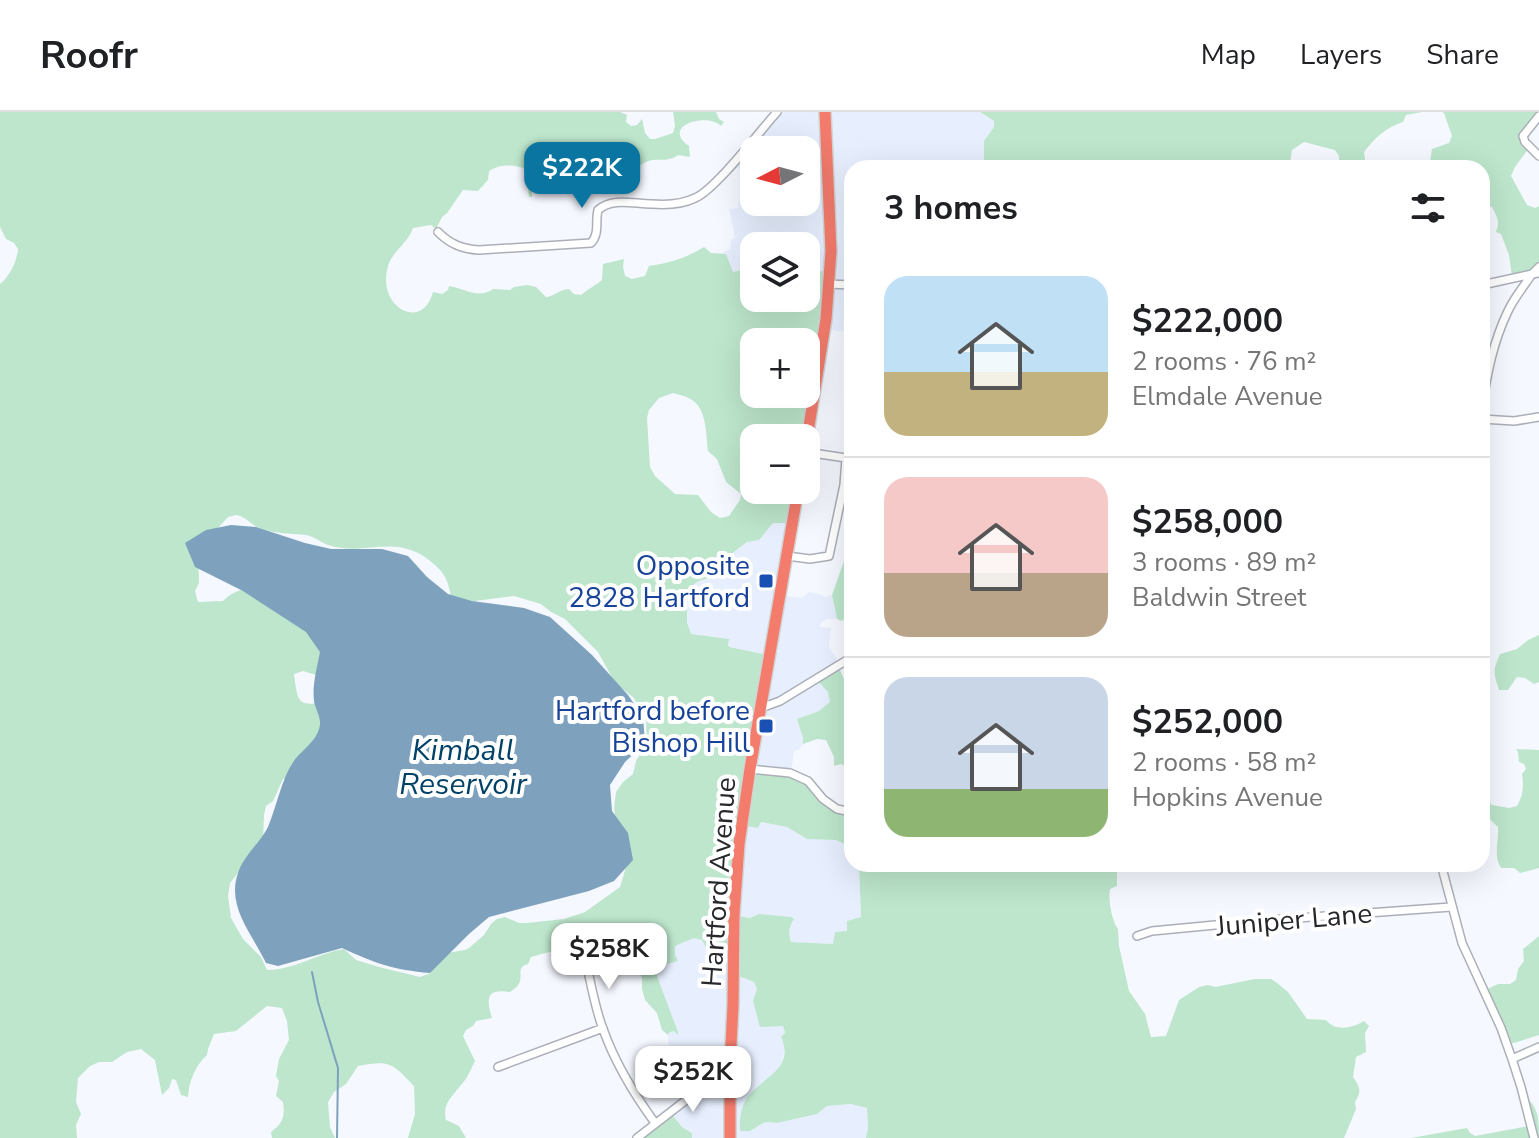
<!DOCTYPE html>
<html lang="en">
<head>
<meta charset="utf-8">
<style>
  body { margin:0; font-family:"Nunito Sans",sans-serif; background:#f6f6f6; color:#202124; height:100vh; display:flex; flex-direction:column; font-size:30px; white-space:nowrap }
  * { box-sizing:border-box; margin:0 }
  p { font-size:26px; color:#757577 }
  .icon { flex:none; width:44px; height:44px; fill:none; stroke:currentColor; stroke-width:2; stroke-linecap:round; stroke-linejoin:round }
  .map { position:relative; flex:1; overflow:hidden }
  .sheet { position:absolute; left:844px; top:48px; width:646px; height:712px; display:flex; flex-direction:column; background:#fff; border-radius:24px; box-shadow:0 8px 32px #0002 }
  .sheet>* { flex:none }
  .needle { width:52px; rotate:264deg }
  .fabs { position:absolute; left:740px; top:24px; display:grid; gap:16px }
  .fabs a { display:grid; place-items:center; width:80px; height:80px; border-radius:16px; background:#fff; box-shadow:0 8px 32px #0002; font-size:40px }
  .price { position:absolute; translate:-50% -68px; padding:0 18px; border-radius:16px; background:#fff; color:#222; font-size:26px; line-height:52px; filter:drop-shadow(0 2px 4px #0008) }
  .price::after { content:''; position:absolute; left:50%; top:48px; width:24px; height:18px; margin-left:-12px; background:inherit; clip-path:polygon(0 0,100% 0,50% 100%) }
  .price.active { background:#0975a0; color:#fff }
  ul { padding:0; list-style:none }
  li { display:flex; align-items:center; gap:24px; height:200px; padding:0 40px }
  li+li { border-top:2px solid #e0e0e0 }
  li span { display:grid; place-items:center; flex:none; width:224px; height:160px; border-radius:24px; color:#555 }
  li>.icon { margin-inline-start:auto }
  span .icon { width:96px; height:96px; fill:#fffc; stroke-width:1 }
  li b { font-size:34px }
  h2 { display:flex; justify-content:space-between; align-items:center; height:96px; padding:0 40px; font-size:34px }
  header { display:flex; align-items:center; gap:48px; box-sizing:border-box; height:112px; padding:0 40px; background:#fff; border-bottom:2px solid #e0e0e0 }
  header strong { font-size:38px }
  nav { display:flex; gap:44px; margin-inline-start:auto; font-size:28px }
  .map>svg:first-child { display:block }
</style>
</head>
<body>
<header>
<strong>Roofr</strong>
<nav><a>Map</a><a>Layers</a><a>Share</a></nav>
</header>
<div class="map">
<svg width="1539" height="1026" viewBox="0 0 1539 1026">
  <rect width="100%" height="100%" fill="#f5f8ff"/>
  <!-- built -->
  <path fill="#e7effe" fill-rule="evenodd" d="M 782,0 L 979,0 L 994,9 L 994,15 L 984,29 L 984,56 L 852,56 L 852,218 L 846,220 L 824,217 L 811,158 L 806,158 L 806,134 L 754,134 L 754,159 L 750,156 L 733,160 L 726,142 L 722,141 L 730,137 L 731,128 L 735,125 L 729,97 L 738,96 L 739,87 L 747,87 L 747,64 L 733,52 ZM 754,38 L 806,38 L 806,90 L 754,90 Z
    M 773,411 L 791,411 L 779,483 L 802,486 L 809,480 L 820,482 L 825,485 L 832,483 L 834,497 L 837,500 L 837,507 L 827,507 L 822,510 L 819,515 L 831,516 L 829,535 L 839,551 L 828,580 L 831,590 L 819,599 L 797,607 L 803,626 L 803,632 L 799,638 L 794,639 L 791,661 L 750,657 L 728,533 L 728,527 L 691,522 L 687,510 L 687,479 L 698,468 L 719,465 L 730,443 L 747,430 L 759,427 Z
    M 760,710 L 787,715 L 807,726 L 836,728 L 847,733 L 852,738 L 852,752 L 859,752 L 861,805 L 833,832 L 791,830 L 789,823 L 790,813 L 794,808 L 750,806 L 734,803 L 742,712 Z
    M 694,826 L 702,828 L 715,839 L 732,842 L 740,865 L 754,870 L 783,913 L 785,921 L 781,926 L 785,935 L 781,954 L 770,967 L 753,980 L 750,1019 L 765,1010 L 777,1011 L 817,1002 L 827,994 L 852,992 L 867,996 L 868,1016 L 866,1026 L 692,1026 L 692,1021 L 682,1015 L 670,1000 L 694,978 L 682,963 L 678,952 L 669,941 L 671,934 L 668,932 L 668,923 L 670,920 L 674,919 L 655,859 L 675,843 L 675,834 Z"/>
  <!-- green -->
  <path fill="#bde6cc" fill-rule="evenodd" d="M 0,0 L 620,0 L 627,3 L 626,10 L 631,14 L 637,13 L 642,7 L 645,21 L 650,27 L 655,27 L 673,21 L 675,14 L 673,0 L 716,0 L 719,7 L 724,10 L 721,14 C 707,0 660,14 689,34 L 690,45 L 678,43 C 666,52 655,44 644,51 C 640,53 637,56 632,58 L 624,54 L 607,54 L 599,49 L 588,50 L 582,54 C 571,50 555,48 549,59 L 540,61 L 532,68 L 532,85 L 529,85 L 525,57 C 515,52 499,52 489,59 L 488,68 L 478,79 L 463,78 L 447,101 L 442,105 L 436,117 L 431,113 L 413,116 C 408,132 390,140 387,158 C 379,197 423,219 433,180 L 442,182 L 448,178 L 449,174 C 464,176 478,188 493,177 L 510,178 L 514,175 L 527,173 L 536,175 L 546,185 C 555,184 558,178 569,177 L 574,182 L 581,183 C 588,177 595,174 602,168 L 603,152 L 624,147 L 623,155 L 625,164 L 632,167 L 645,164 L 649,154 C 670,151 686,146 704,135 L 711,141 L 726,142 L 733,160 L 751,156 L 754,159 L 754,186 L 806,186 L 806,158 L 830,160 L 806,326 L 754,326 L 754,378 L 797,378 L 791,411 L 773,411 L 759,428 L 747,430 L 730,443 L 719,465 C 703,467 698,467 687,479 L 687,510 L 691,522 L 729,527 L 728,533 L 729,535 L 768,543 L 750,653 L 806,668 L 823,687 L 852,700 L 852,738 L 847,733 L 836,728 L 807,727 L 787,715 L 761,710 L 758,716 L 742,713 L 734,803 L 750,806 L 759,802 L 791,805 L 794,807 C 789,815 788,821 791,830 L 833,832 L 835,820 L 847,819 L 847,809 L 861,805 L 859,752 L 1023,752 L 1029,754 L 1037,752 L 1129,752 L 1117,758 L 1117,774 L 1110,777 C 1108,788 1112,809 1118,817 L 1119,834 L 1129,879 L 1145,902 L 1151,925 L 1166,924 L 1179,888 L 1199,875 L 1208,873 L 1215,875 L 1255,867 L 1271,867 L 1277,871 L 1288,880 L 1307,907 L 1326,908 C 1335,920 1353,916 1364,909 L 1369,914 L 1365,921 L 1366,940 L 1356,945 L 1353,965 C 1360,975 1362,979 1355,990 L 1356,997 L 1344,1026 L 866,1026 L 868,1016 L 867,996 L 851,992 L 827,994 L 817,1002 L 777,1011 L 765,1010 L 750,1019 L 740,1019 C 739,1009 741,996 746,987 C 760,966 796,958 781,925 L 785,921 L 783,914 L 760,915 L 753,889 L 757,877 L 754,870 L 733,862 L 732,842 L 717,843 L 715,839 L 708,839 L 702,828 L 694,826 L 675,834 L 675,843 L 678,849 L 660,854 L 655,859 L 678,920 L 678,923 L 674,919 L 670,920 L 668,923 L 662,918 L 657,901 L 645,888 L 642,877 L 642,867 L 635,840 L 632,834 L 624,831 L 620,824 C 609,820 594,826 584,833 L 583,837 L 553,839 L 531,845 L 528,852 C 517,855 522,860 520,869 C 519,874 514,877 510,880 C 486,876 486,887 492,906 L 476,909 L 473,914 L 466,918 L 463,924 L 475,949 C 471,957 467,967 461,973 C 452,985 442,991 446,1008 L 459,1014 L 466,1026 L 408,1026 L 415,1002 L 414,974 C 392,951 390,948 358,954 L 346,972 L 334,980 L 328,990 L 330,1015 L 335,1026 L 272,1026 L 271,1020 C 283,1011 285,1005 283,990 L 276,984 L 279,969 L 276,964 L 279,947 L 289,928 L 287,909 L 282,896 L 267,894 L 236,919 L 214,922 L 208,937 L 207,943 C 195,954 189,969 188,985 L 181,983 L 176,968 L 172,967 L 169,976 L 162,983 L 155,948 L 141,937 L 127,940 L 112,950 L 99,950 L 90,954 L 78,966 L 76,990 L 81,1002 L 76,1013 L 77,1026 L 0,1026 L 0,172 C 10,164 17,149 18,137 L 14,131 L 6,127 L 0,115 ZM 754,230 L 806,230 L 806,282 L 754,282 ZM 673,281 C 679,283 687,284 692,288 C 707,297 706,324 708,339 L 717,347 L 726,370 L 741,382 L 740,388 L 729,404 L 720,406 L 711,400 L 698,383 L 675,382 L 655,364 L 650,355 L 647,306 L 649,298 L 659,286 ZM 236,403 C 245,404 249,411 257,415 C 272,422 290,421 305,423 C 314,424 320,430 328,433 C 365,445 394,421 429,448 C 444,460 447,465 451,484 L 459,488 L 475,489 L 514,484 L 541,492 L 551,500 L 565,507 L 598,540 L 615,571 L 634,586 L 646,609 L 647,631 L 636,649 L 633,662 L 623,670 L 616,680 L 614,696 L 615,704 L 629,745 L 620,775 L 585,800 L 564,807 L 527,811 L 519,811 L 505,805 L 497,807 L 491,812 L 484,823 L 469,836 L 465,838 L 441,842 L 429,855 L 431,861 L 420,865 L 379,855 L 356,848 L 344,837 C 318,841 294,858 267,858 L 261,845 L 243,827 L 231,806 L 228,784 L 230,771 L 263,729 L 264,703 L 266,694 L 273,689 L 283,667 L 292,665 L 330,602 L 330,589 C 298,595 298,593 294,562 L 303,559 L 316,563 L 326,521 L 270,473 C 253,476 235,476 223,489 L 198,490 L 195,479 L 199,471 L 198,438 L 228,405 Z
    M 980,0 L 1422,0 L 1406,3 L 1403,10 C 1386,15 1374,27 1364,40 L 1366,56 L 1339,56 L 1339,44 L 1335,38 L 1304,30 L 1292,38 L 1290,51 L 1293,56 L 984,56 L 984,29 L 994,15 L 994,9 Z
    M 1442,0 L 1539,0 L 1523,23 L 1529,36 L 1515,55 L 1511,64 L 1527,93 L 1535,96 L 1539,94 L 1539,155 L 1532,162 L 1512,165 L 1509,143 L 1501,122 L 1496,120 C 1500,110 1497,104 1492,95 L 1486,93 L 1482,94 L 1482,56 L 1429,56 L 1432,37 L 1449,31 L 1452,24 L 1444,1 Z
    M 852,444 L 852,498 L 842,509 L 837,507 L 832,483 L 845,446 Z
    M 1539,523 L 1539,570 L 1534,572 L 1525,566 L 1517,565 L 1508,578 L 1499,578 C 1494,561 1492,560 1500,542 L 1517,537 L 1528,528 Z
    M 837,553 C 858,588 852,618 852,657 L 841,652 L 834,654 L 834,645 L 826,628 L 817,627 L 803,632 L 803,626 L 797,607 L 819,599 L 830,590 L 828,580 L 816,567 Z
    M 1516,637 L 1539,638 L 1539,756 L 1520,761 L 1514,756 L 1501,756 C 1493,743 1499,730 1498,715 L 1482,700 L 1482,678 L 1488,680 L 1488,688 L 1492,693 L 1509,696 L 1517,694 C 1523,684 1524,674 1522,662 L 1526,657 L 1524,652 L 1519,650 L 1518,640 Z
    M 1539,824 L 1539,923 L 1514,931 L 1505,930 L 1483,879 L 1498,872 L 1510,872 L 1516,868 L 1518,857 L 1524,849 L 1523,837 Z
    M 1522,982 C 1539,994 1539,1007 1539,1026 L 1411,1026 L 1467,1016 L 1470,1021 L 1475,1024 L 1529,1014 Z
    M 670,1000 L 682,1015 L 692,1021 L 692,1026 L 640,1026 Z"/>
  <!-- water -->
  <path fill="#7ea2be" d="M 231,413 L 256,415 L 305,431 L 331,437 L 382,437 L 408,444 L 427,465 L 448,482 L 472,489 L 524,496 L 550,505 L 592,543 L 628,583 L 643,605 L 645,631 L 625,650 L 610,673 L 612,699 L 628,721 L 633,748 L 614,769 L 589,779 L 489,805 L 469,822 L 430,861 C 394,858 374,851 342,836 L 278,854 L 266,851 C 253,823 226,795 238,761 C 244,743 260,731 268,715 C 276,696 282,667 292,652 C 300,638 317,631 320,613 C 321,605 315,596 314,589 C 312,573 317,556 320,540 L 306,520 L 243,479 L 195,455 L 185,431 L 206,418 Z"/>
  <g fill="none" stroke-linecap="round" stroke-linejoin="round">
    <!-- stream -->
    <path stroke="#7ea2be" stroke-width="2" d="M 312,860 L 318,890 L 338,956 L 337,1026"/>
    <!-- minor casing -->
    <g stroke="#abafb7" stroke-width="10">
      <path id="minor" d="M 1539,4 L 1523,24 L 1525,30 L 1539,44
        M 438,120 C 450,132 462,137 479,138 L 591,131 C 600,121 595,110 598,98 C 612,85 634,92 652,92 C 665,93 683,92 695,86 C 715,78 760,19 777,0
        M 828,172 L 852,173
        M 1482,173 L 1532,162 L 1539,155
        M 1482,295 C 1487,262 1493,230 1508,199 C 1514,186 1524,174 1532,162 L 1539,161
        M 1482,307 L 1514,309 L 1539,305
        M 787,444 L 810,447 L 829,444 L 844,373 L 846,346 L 806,340
        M 761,596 L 780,589 L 852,545
        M 750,657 L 790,661 L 808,669 L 823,687 L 837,697 L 852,700
        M 1441,752 L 1462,831 L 1501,916 L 1512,947 L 1521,975 L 1534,1026
        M 1137,824 L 1152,819 L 1257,809 L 1451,795
        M 586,850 C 591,872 595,896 603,917 C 615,951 634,982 655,1011
        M 1512,947 L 1539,935
        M 498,955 L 603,916
        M 637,1026 L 730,954"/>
    </g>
    <!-- highway casing -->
    <g stroke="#d3d4d4" stroke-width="14">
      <path id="highway" d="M 806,333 L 826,207 L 831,139 L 825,0
        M 730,1026 L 730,954 L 733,893 L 734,802 L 739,732 L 750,657 L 798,378"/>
    </g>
    <!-- minor -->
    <use href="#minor" stroke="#fff" stroke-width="7"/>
    <!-- highway -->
    <use href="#highway" stroke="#f37c6d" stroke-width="11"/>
  </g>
  <!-- markers -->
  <g fill="#1a4fb4" stroke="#fff" stroke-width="3">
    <rect x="758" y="461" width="16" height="16" rx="4"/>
    <rect x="758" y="606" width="16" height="16" rx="4"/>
  </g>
  <g text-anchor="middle" stroke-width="8" stroke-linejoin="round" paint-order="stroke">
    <!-- transit labels -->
    <g font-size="28" fill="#164399" stroke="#fff" text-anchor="end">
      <text x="750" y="463">Opposite<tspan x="750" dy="32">2828 Hartford</tspan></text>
      <text x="750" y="608">Hartford before<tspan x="750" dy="32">Bishop Hill</tspan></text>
    </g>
    <!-- street labels -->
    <g font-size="28" fill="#25272a" stroke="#fff">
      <text transform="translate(718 770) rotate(-86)" y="10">Hartford Avenue</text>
      <text transform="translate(1294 807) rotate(-5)" y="10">Juniper Lane</text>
    </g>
    <!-- water labels -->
    <g font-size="30" font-style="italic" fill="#004167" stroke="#fff">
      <text x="463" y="648">Kimball<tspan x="463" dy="34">Reservoir</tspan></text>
    </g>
  </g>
</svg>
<div class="fabs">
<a><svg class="needle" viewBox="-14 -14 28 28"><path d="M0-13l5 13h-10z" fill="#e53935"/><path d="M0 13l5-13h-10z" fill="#757577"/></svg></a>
<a><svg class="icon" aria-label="layers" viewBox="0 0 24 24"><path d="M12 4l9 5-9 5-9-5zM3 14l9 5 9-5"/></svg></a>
<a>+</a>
<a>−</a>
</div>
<b class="price active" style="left:582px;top:98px">$222K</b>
<b class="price" style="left:609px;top:879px">$258K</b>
<b class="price" style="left:693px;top:1002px">$252K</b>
<section class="sheet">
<h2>3 homes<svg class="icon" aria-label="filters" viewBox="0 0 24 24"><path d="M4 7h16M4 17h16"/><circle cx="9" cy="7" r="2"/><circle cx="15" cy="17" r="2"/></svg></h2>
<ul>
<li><span style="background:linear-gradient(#bfe0f5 60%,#c2b280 0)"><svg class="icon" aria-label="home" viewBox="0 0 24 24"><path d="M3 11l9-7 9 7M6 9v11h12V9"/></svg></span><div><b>$222,000</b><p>2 rooms · 76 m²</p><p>Elmdale Avenue</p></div></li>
<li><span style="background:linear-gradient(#f6c9c9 60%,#b9a48a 0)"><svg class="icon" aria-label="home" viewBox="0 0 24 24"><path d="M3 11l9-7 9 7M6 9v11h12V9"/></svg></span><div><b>$258,000</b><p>3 rooms · 89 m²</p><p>Baldwin Street</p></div></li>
<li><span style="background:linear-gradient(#c9d6e8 70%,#8fb573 0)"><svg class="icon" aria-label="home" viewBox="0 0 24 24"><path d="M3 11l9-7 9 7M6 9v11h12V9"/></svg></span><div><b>$252,000</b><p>2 rooms · 58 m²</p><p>Hopkins Avenue</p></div></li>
</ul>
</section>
</div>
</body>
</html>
